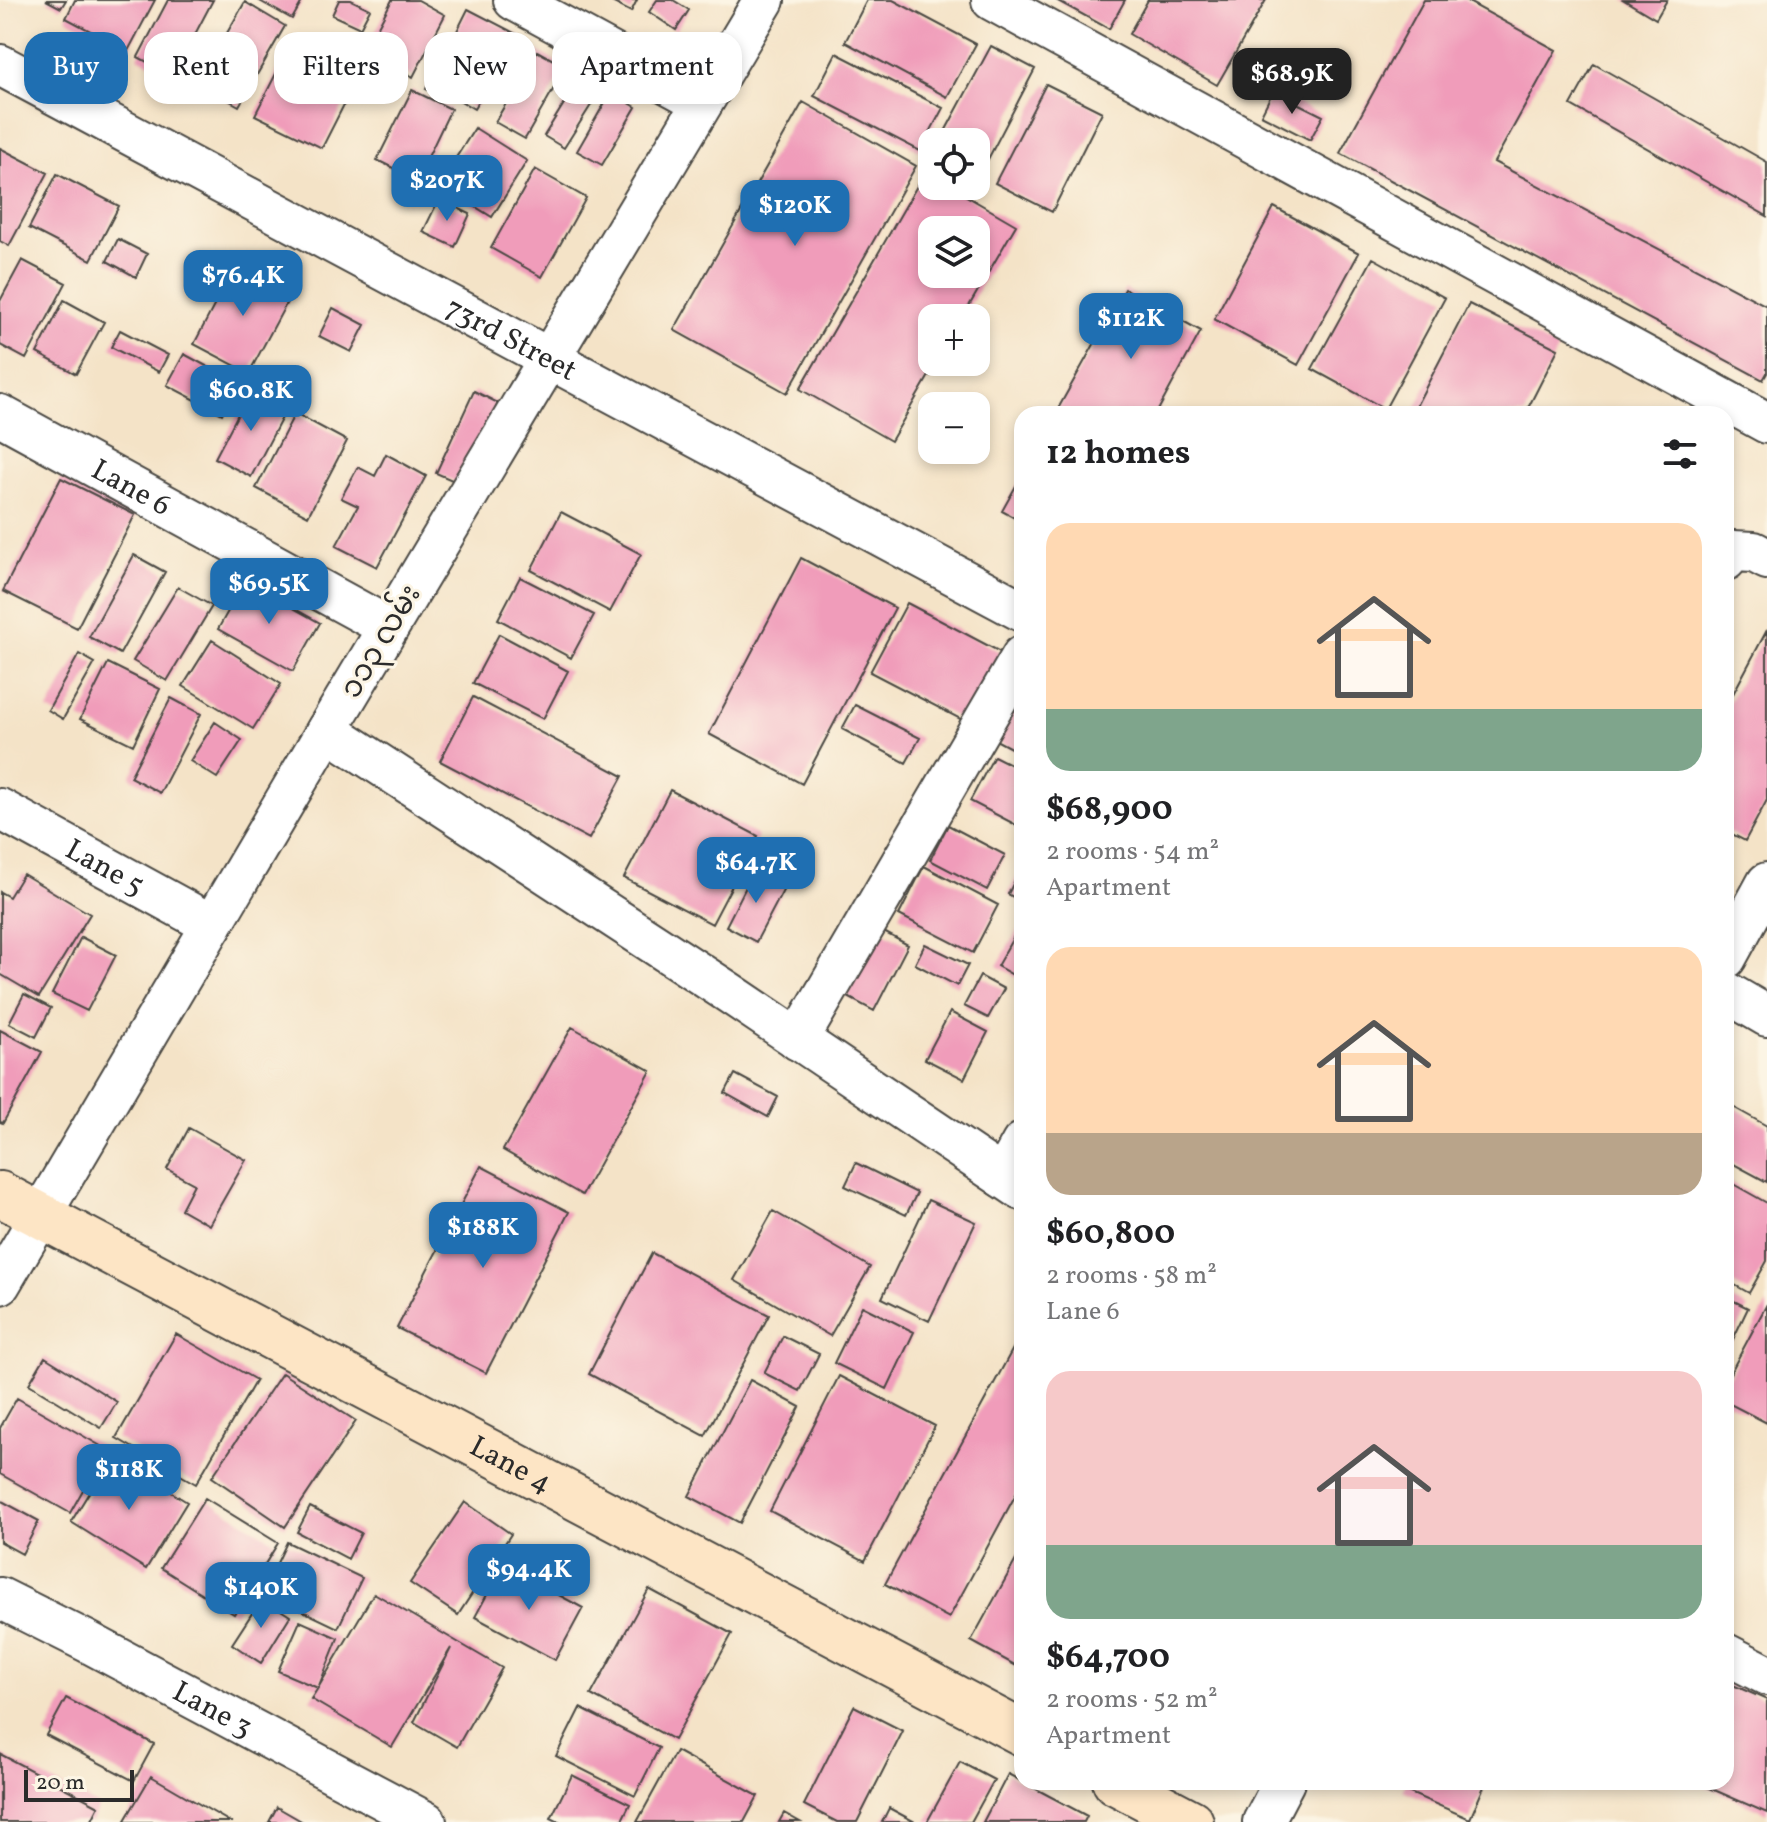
<!DOCTYPE html>
<html lang="en">
<head>
<meta charset="utf-8">
<style>
  body { margin:0; font-family:Vollkorn,"Noto Sans Myanmar",serif; background:#f6f6f6; color:#202124; height:100vh; display:flex; flex-direction:column; font-size:30px; white-space:nowrap }
  * { box-sizing:border-box; margin:0 }
  p { font-size:26px; color:#757577 }
  .icon { flex:none; width:44px; height:44px; fill:none; stroke:currentColor; stroke-width:2; stroke-linecap:round; stroke-linejoin:round }
  .map { position:relative; flex:1; overflow:hidden }
  .sheet { position:absolute; left:1014px; top:406px; width:720px; height:1384px; display:flex; flex-direction:column; background:#fff; border-radius:24px; box-shadow:0 4px 12px #0003 }
  .sheet>* { flex:none }
  .guide { position:absolute; left:24px; top:32px; width:760px; height:72px; display:flex; gap:16px }
  .tools { position:absolute; left:918px; top:128px; display:grid; gap:16px }
  .tools a { display:grid; place-items:center; width:72px; height:72px; border-radius:16px; background:#fff; box-shadow:0 4px 12px #0003; font-size:40px }
  .scale { position:absolute; left:24px; bottom:20px; width:110px; box-sizing:border-box; padding-left:8px; border:4px solid #2b2b2b; border-top:0; font-size:22px; line-height:28px; white-space:nowrap; color:#2b2b2b; -webkit-text-stroke:6px #fcf5e5; paint-order:stroke }
  .price { position:absolute; translate:-50% -68px; padding:0 18px; border-radius:16px; background:#1f6fb2; color:#fff; font-size:26px; line-height:52px; filter:drop-shadow(0 2px 4px #0008) }
  .price::after { content:''; position:absolute; left:50%; top:48px; width:24px; height:18px; margin-left:-12px; background:inherit; clip-path:polygon(0 0,100% 0,50% 100%) }
  .price.current { background:#222; color:#fff }
  ul { padding:0; list-style:none }
  li { display:grid; align-content:center; gap:16px; height:424px; padding:0 32px }
  li span { display:grid; place-items:center; height:248px; border-radius:24px; color:#555 }
  li>.icon { margin-inline-start:auto }
  span .icon { width:144px; height:144px; fill:#fffc; stroke-width:1 }
  li b { font-size:34px }
  h2 { display:flex; justify-content:space-between; align-items:center; height:96px; padding:0 32px; font-size:34px }
  .tag { padding:0 28px; border-radius:24px; background:#fff; box-shadow:0 4px 12px #0003; font-size:28px; line-height:72px }
  .tag.current { background:#1f6fb2; color:#fff }
  .map>svg:first-child { display:block }
</style>
</head>
<body>
<div class="map">
<svg width="1767" height="1822" viewBox="0 0 1767 1822">
  <rect width="100%" height="100%" fill="#fcf5e5"/>
  <filter id="ink" filterUnits="userSpaceOnUse"><feTurbulence type="fractalNoise" baseFrequency=".0125" numOctaves="2"/><feDisplacementMap in="SourceGraphic" scale="16" xChannelSelector="R" yChannelSelector="G"/><feConvolveMatrix kernelMatrix="1 2 1 2 8 2 1 2 1" color-interpolation-filters="sRGB"/></filter>
  <filter id="wash" filterUnits="userSpaceOnUse"><feTurbulence type="fractalNoise" baseFrequency=".006" numOctaves="4" result="noise"/><feDisplacementMap in="SourceGraphic" scale="32" xChannelSelector="R" yChannelSelector="G"/><feGaussianBlur stdDeviation="1.8" result="paint"/><feColorMatrix in="noise" values="0 0 0 0 0 0 0 0 0 0 0 0 0 0 0 0 0 1.4 0 .05"/><feComposite in="paint" operator="in"/></filter>
  <g filter="url(#wash)">
    <rect width="100%" height="100%" fill="#f4e3c7"/>
    <g id="blocks">
      <!-- building -->
      <path fill="#f09cba" fill-rule="evenodd" d="M 46,0 L 66,0 L 61,8 Z
        M 75,0 L 155,0 L 128,51 L 66,18 Z
        M 168,0 L 213,0 L 173,76 L 138,57 Z
        M 258,0 L 303,0 L 292,19 Z
        M 339,0 L 351,0 L 370,9 L 360,28 L 332,15 Z
        M 392,0 L 418,0 L 445,15 L 413,77 L 365,51 Z
        M 608,0 L 637,0 L 631,12 Z
        M 657,0 L 673,0 L 689,10 L 676,30 L 649,12 Z
        M 867,0 L 893,0 L 976,44 L 947,97 L 845,42 Z
        M 1056,0 L 1125,0 L 1109,29 Z
        M 1148,0 L 1266,0 L 1217,85 L 1129,34 Z
        M 1424,0 L 1465,0 L 1556,50 L 1494,162 L 1767,306 L 1767,373 L 1763,380 L 1340,153 Z
        M 1624,0 L 1667,0 L 1656,19 Z
        M 245,2 L 285,26 L 239,106 L 198,83 Z
        M 468,9 L 522,37 L 501,76 L 448,49 Z
        M 290,46 L 357,79 L 322,148 L 255,115 Z
        M 991,46 L 1035,69 L 986,163 L 976,158 L 976,142 L 946,142 L 941,139 Z
        M 537,51 L 566,67 L 525,139 L 495,122 Z
        M 836,53 L 943,108 L 920,151 L 814,96 Z
        M 441,59 L 460,68 L 446,98 L 426,89 Z
        M 1594,64 L 1767,162 L 1767,216 L 1571,105 Z
        M 474,75 L 489,84 L 474,109 L 459,100 Z
        M 578,81 L 598,94 L 564,148 L 544,136 Z
        M 1046,84 L 1102,112 L 1052,212 L 995,183 Z
        M 412,90 L 451,109 L 417,180 L 377,160 Z
        M 1273,91 L 1323,116 L 1310,140 L 1261,115 Z
        M 611,92 L 636,107 L 602,165 L 577,151 Z
        M 803,102 L 916,166 L 787,393 L 674,330 Z
        M 475,128 L 527,161 L 492,217 L 439,184 Z
        M 0,148 L 48,173 L 9,246 L 0,241 Z
        M 535,169 L 586,198 L 542,277 L 491,248 Z
        M 925,172 L 932,176 L 932,186 L 949,186 L 1016,225 L 962,318 L 932,318 L 932,362 L 937,362 L 891,441 L 800,389 ZM 932,230 L 976,230 L 976,274 L 932,274 Z
        M 57,174 L 119,206 L 91,260 L 29,228 Z
        M 439,199 L 470,214 L 455,247 L 423,232 Z
        M 1274,207 L 1359,253 L 1298,365 L 1214,319 Z
        M 118,239 L 147,254 L 136,277 L 107,261 Z
        M 1373,258 L 1445,298 L 1385,409 L 1312,369 Z
        M 22,260 L 66,283 L 26,359 L 0,345 L 0,301 Z
        M 236,264 L 292,293 L 249,373 L 194,344 Z
        M 1125,289 L 1201,331 L 1156,414 L 1055,414 Z
        M 64,300 L 104,322 L 76,374 L 37,353 Z
        M 1469,304 L 1558,349 L 1525,414 L 1412,414 Z
        M 333,308 L 365,325 L 351,352 L 319,336 Z
        M 120,330 L 168,355 L 159,372 L 111,347 Z
        M 184,354 L 238,383 L 222,414 L 167,385 Z
        M 251,389 L 287,408 L 251,477 L 215,458 Z
        M 474,391 L 498,403 L 461,484 L 436,473 Z
        M 295,413 L 347,441 L 308,516 L 256,488 Z
        M 386,454 L 426,476 L 377,567 L 336,546 L 358,506 L 341,498 L 358,467 L 375,476 Z
        M 1022,475 L 1022,522 L 1002,511 Z
        M 61,478 L 135,515 L 77,628 L 3,591 Z
        M 561,512 L 641,554 L 610,612 L 531,570 Z
        M 134,555 L 165,572 L 120,654 L 89,637 Z
        M 801,558 L 895,608 L 802,784 L 709,734 Z
        M 520,577 L 594,615 L 571,658 L 498,619 Z
        M 245,581 L 320,623 L 293,671 L 218,629 Z
        M 178,587 L 212,606 L 167,681 L 133,661 Z
        M 907,603 L 1004,654 L 968,723 L 870,672 Z
        M 1767,630 L 1767,800 L 1745,841 L 1726,831 L 1726,707 Z
        M 499,634 L 568,671 L 543,719 L 473,683 Z
        M 212,640 L 281,684 L 253,729 L 183,686 Z
        M 79,654 L 95,663 L 63,719 L 48,710 Z
        M 108,663 L 160,689 L 133,745 L 80,719 Z
        M 1022,681 L 1022,754 L 992,738 Z
        M 473,697 L 623,776 L 589,839 L 440,761 Z
        M 171,698 L 201,714 L 160,793 L 130,777 Z
        M 855,705 L 920,738 L 906,763 L 842,729 Z
        M 215,722 L 242,740 L 217,778 L 190,761 Z
        M 994,756 L 1022,770 L 1022,828 L 970,801 Z
        M 670,790 L 758,836 L 712,924 L 624,878 Z
        M 948,825 L 1005,855 L 987,890 L 930,860 Z
        M 924,866 L 998,905 L 973,953 L 899,915 Z
        M 1022,866 L 1022,902 L 1008,894 Z
        M 755,869 L 786,885 L 756,942 L 726,926 Z
        M 23,874 L 90,914 L 39,997 L 0,974 L 0,892 L 9,897 Z
        M 1022,922 L 1022,980 L 997,966 Z
        M 880,930 L 908,945 L 874,1011 L 846,996 Z
        M 81,937 L 116,955 L 87,1011 L 52,994 Z
        M 925,944 L 968,965 L 957,986 L 915,964 Z
        M 980,976 L 1004,989 L 988,1018 L 964,1006 Z
        M 24,994 L 51,1008 L 36,1037 L 9,1023 Z
        M 950,1012 L 988,1032 L 964,1079 L 925,1059 Z
        M 572,1027 L 651,1071 L 582,1195 L 503,1150 Z
        M 0,1030 L 42,1052 L 3,1123 L 0,1122 Z
        M 735,1074 L 778,1097 L 768,1117 L 725,1093 Z
        M 1726,1103 L 1767,1126 L 1767,1182 L 1726,1160 Z
        M 189,1128 L 246,1160 L 209,1225 L 181,1209 L 194,1184 L 167,1169 Z
        M 856,1163 L 917,1193 L 906,1215 L 845,1186 Z
        M 481,1166 L 569,1212 L 486,1373 L 397,1328 Z
        M 1726,1180 L 1767,1203 L 1767,1261 L 1749,1293 L 1726,1280 Z
        M 928,1200 L 976,1222 L 929,1321 L 882,1298 Z
        M 773,1211 L 870,1267 L 830,1336 L 734,1280 Z
        M 652,1253 L 769,1315 L 705,1436 L 589,1374 Z
        M 1726,1297 L 1748,1308 L 1726,1354 Z
        M 1767,1304 L 1767,1423 L 1726,1402 L 1726,1381 Z
        M 862,1306 L 914,1332 L 887,1389 L 834,1363 Z
        M 1022,1332 L 1022,1483 L 949,1618 L 885,1584 Z
        M 176,1334 L 256,1380 L 196,1484 L 116,1438 Z
        M 783,1336 L 819,1354 L 800,1391 L 764,1373 Z
        M 45,1357 L 117,1402 L 101,1428 L 29,1384 Z
        M 282,1373 L 356,1421 L 285,1527 L 212,1477 Z
        M 839,1376 L 935,1426 L 865,1561 L 770,1511 Z
        M 750,1380 L 800,1407 L 740,1523 L 689,1496 Z
        M 17,1398 L 106,1449 L 70,1513 L 0,1474 L 0,1428 Z
        M 112,1455 L 187,1502 L 146,1569 L 71,1522 Z
        M 205,1498 L 278,1543 L 234,1614 L 161,1568 Z
        M 0,1500 L 39,1521 L 22,1554 L 0,1542 Z
        M 465,1502 L 511,1534 L 458,1615 L 410,1583 Z
        M 310,1507 L 361,1533 L 348,1559 L 297,1532 Z
        M 287,1542 L 362,1578 L 338,1628 L 263,1592 Z
        M 1022,1549 L 1022,1669 L 971,1641 Z
        M 503,1565 L 583,1608 L 555,1660 L 475,1617 Z
        M 649,1589 L 732,1634 L 674,1740 L 591,1695 Z
        M 374,1593 L 502,1668 L 457,1747 L 414,1722 L 451,1648 L 392,1747 L 311,1699 L 318,1688 L 278,1671 L 300,1621 L 338,1638 L 318,1688 Z
        M 262,1598 L 290,1616 L 261,1663 L 232,1644 Z
        M 1726,1682 L 1767,1700 L 1767,1813 L 1696,1782 L 1726,1782 Z
        M 66,1698 L 154,1744 L 134,1781 L 46,1735 Z
        M 854,1706 L 903,1731 L 857,1822 L 837,1822 L 804,1805 Z
        M 580,1708 L 659,1748 L 635,1796 L 556,1756 Z
        M 676,1751 L 758,1796 L 744,1822 L 637,1822 Z
        M 0,1754 L 99,1806 L 91,1822 L 0,1822 Z
        M 960,1762 L 994,1780 L 971,1822 L 927,1822 Z
        M 1008,1774 L 1087,1816 L 1084,1822 L 983,1822 Z
        M 572,1775 L 630,1804 L 621,1822 L 559,1822 L 551,1818 Z
        M 151,1776 L 230,1822 L 124,1822 Z
        M 1406,1782 L 1486,1782 L 1470,1819 L 1403,1790 Z
        M 277,1807 L 303,1822 L 269,1822 Z
        M 889,1808 L 915,1822 L 882,1822 Z
        M 784,1813 L 800,1822 L 779,1822 Z"/>
    </g>
  </g>
  <g filter="url(#ink)">
    <use href="#blocks" fill-opacity="0" stroke="#494742" stroke-width="2"/>
    <g fill="none" stroke-linecap="round" stroke-linejoin="round">
      <!-- street casing -->
      <g stroke="#494742" stroke-width="44">
        <g id="street">
          <path d="M 514,0 L 702,102"/>
          <path d="M 992,0 L 1767,423"/>
          <path id="s1" d="M 0,65 L 1022,611"/>
          <path id="s2" d="M 0,415 L 388,627"/>
          <path d="M 1726,560 L 1733,551 L 1754,552 L 1767,559"/>
          <path d="M 327,730 L 728,992 L 1022,1190"/>
          <path id="s3" d="M 0,809 L 212,925"/>
          <path d="M 1726,958 L 1767,883"/>
          <path d="M 1726,992 L 1767,1016"/>
          <path d="M 798,1040 L 1022,656"/>
          <path d="M 1003,1177 L 1022,1143"/>
          <path d="M 0,1284 L 327,730 L 764,0"/>
          <path id="s4" d="M 0,1598 L 88,1642 L 426,1822"/>
          <path d="M 1726,1654 L 1767,1675"/>
          <path d="M 1263,1822 L 1284,1782"/>
        </g>
      </g>
      <!-- secondary casing -->
      <g stroke="#494742" stroke-width="48">
        <g id="secondary">
          <path id="s5" d="M 0,1194 L 1022,1733"/>
          <path d="M 1115,1782 L 1191,1822"/>
        </g>
      </g>
      <!-- street -->
      <use href="#street" stroke="#fff" stroke-width="40"/>
      <!-- secondary -->
      <use href="#secondary" stroke="#fde5c5" stroke-width="44"/>
    </g>
  </g>
  <g text-anchor="middle" stroke-width="6" stroke-linejoin="round" paint-order="stroke">
    <!-- street labels -->
    <g font-size="30" fill="#2b2b2b" stroke="#fcf5e5">
      <text dy="10" stroke="none"><textPath href="#s1" startOffset="580">73rd Street</textPath></text>
      <text dy="10" stroke="none"><textPath href="#s2" startOffset="150">Lane 6</textPath></text>
      <text transform="translate(380 641) rotate(-59)" y="10">၁၁၃ လမ်း</text>
      <text dy="10" stroke="none"><textPath href="#s3" startOffset="120">Lane 5</textPath></text>
      <text dy="10" stroke="none"><textPath href="#s5" startOffset="578">Lane 4</textPath></text>
      <text dy="10" stroke="none"><textPath href="#s4" startOffset="240">Lane 3</textPath></text>
    </g>
  </g>
</svg>
<div class="tools">
<a><svg class="icon" aria-label="locate" viewBox="0 0 24 24"><circle cx="12" cy="12" r="6"/><path d="M12 2v4M12 18v4M2 12h4M18 12h4"/></svg></a>
<a><svg class="icon" aria-label="layers" viewBox="0 0 24 24"><path d="M12 4l9 5-9 5-9-5zM3 14l9 5 9-5"/></svg></a>
<a>+</a>
<a>−</a>
</div>
<div class="scale">20 m</div>
<b class="price current" style="left:1292px;top:116px">$68.9K</b>
<b class="price" style="left:447px;top:223px">$207K</b>
<b class="price" style="left:795px;top:248px">$120K</b>
<b class="price" style="left:243px;top:318px">$76.4K</b>
<b class="price" style="left:1131px;top:361px">$112K</b>
<b class="price" style="left:251px;top:433px">$60.8K</b>
<b class="price" style="left:269px;top:626px">$69.5K</b>
<b class="price" style="left:756px;top:905px">$64.7K</b>
<b class="price" style="left:483px;top:1270px">$188K</b>
<b class="price" style="left:129px;top:1512px">$118K</b>
<b class="price" style="left:529px;top:1612px">$94.4K</b>
<b class="price" style="left:261px;top:1630px">$140K</b>
<div class="guide">
<a class="tag current">Buy</a>
<a class="tag">Rent</a>
<a class="tag">Filters</a>
<a class="tag">New</a>
<a class="tag">Apartment</a>
</div>
<section class="sheet">
<h2>12 homes<svg class="icon" aria-label="filters" viewBox="0 0 24 24"><path d="M4 7h16M4 17h16"/><circle cx="9" cy="7" r="2"/><circle cx="15" cy="17" r="2"/></svg></h2>
<ul>
<li><span style="background:linear-gradient(#ffd9b3 75%,#7fa58c 0)"><svg class="icon" aria-label="home" viewBox="0 0 24 24"><path d="M3 11l9-7 9 7M6 9v11h12V9"/></svg></span><div><b>$68,900</b><p>2 rooms · 54 m²</p><p>Apartment</p></div></li>
<li><span style="background:linear-gradient(#ffd9b3 75%,#b9a48a 0)"><svg class="icon" aria-label="home" viewBox="0 0 24 24"><path d="M3 11l9-7 9 7M6 9v11h12V9"/></svg></span><div><b>$60,800</b><p>2 rooms · 58 m²</p><p>Lane 6</p></div></li>
<li><span style="background:linear-gradient(#f6c9c9 70%,#7fa58c 0)"><svg class="icon" aria-label="home" viewBox="0 0 24 24"><path d="M3 11l9-7 9 7M6 9v11h12V9"/></svg></span><div><b>$64,700</b><p>2 rooms · 52 m²</p><p>Apartment</p></div></li>
</ul>
</section>
</div>
</body>
</html>
